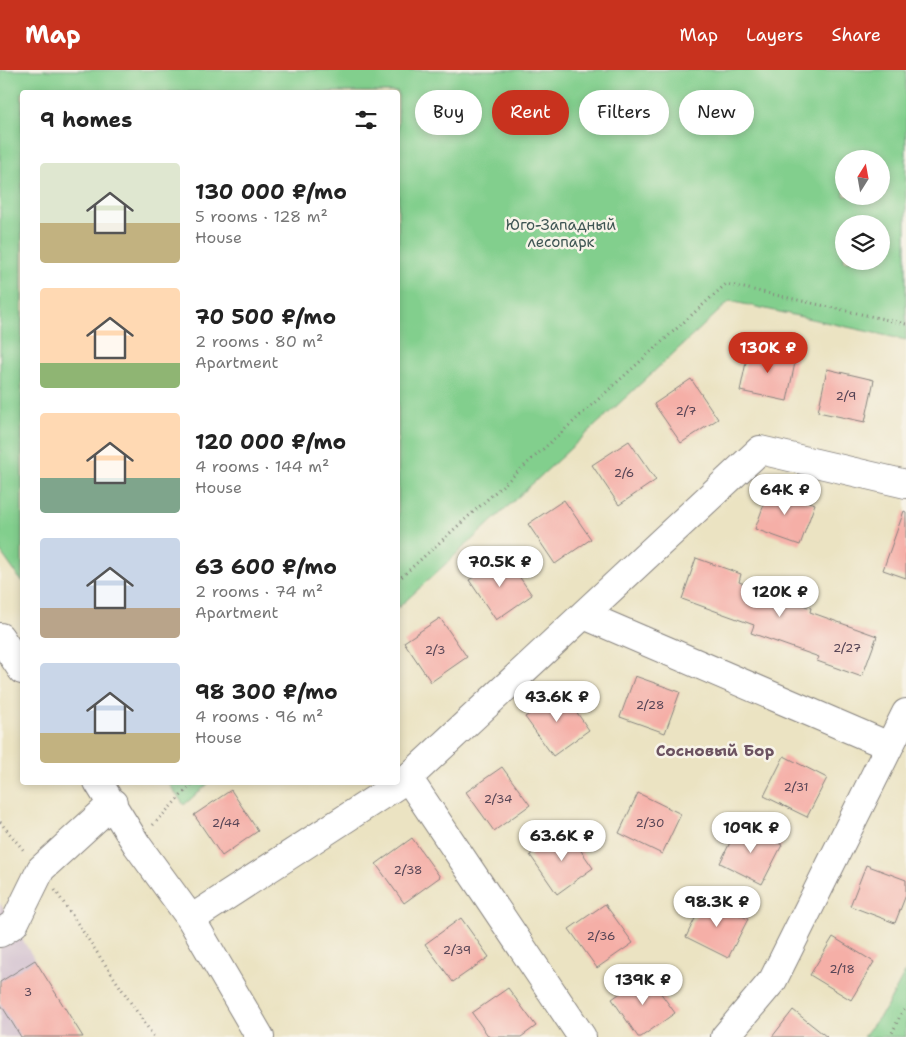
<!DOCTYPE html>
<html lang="en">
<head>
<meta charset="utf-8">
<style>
  body { margin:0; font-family:"Shantell Sans",sans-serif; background:#f2f2f2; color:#222; height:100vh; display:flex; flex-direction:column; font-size:19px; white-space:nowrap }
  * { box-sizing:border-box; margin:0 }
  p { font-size:16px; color:#767676 }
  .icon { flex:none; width:28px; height:28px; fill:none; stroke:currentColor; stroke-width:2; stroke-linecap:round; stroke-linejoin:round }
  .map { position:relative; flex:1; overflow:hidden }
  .sheet { position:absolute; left:20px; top:20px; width:380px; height:695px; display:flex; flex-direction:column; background:#fff; border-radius:5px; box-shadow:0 2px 8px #0003 }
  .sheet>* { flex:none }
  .banner { position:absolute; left:415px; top:20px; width:415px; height:45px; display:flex; gap:10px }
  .needle { width:32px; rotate:11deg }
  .buttons { position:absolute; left:835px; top:80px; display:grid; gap:10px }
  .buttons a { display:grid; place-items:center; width:55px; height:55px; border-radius:50%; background:#fff; box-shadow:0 2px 8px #0003; font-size:25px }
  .price { position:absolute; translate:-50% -42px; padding:0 11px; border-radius:18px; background:#fff; color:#222; font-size:16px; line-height:32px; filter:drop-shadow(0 1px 2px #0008) }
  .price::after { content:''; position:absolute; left:50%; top:30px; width:15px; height:11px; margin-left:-8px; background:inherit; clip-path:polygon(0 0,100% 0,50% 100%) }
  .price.selected { background:#c8321e; color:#fff }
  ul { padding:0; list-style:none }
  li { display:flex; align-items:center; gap:15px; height:125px; padding:0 20px }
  li span { display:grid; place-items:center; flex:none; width:140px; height:100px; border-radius:5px; color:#555 }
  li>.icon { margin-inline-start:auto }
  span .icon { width:60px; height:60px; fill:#fffc; stroke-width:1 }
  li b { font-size:21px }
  h2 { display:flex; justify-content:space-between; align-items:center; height:60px; padding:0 20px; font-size:21px }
  .pill { padding:0 18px; border-radius:22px; background:#fff; box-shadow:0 2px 8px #0003; font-size:18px; line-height:45px }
  .pill.selected { background:#c8321e; color:#fff }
  header { display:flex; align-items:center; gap:30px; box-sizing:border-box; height:70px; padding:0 25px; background:#c8321e; color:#fff }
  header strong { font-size:24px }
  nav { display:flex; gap:28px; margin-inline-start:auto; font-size:18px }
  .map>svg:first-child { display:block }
</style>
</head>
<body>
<header>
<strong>Map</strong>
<nav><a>Map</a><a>Layers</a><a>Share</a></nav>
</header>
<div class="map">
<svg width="906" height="967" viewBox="0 0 906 967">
  <rect width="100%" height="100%" fill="#f7f3e8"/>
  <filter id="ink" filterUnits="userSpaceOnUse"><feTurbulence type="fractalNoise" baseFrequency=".02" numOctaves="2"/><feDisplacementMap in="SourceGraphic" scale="10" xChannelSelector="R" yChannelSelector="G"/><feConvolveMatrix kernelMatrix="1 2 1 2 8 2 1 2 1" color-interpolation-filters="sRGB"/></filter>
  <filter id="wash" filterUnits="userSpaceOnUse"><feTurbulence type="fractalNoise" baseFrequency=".0096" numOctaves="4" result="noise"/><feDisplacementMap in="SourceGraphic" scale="20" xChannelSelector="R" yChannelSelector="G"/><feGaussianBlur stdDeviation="1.12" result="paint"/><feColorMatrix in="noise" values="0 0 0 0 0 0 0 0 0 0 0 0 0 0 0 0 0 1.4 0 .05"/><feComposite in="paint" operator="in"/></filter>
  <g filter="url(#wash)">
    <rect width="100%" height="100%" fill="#ebe3c2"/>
    <!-- industrial -->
    <path fill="#d0bdce" d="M 0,833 L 35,890 L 83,967 L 0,967 Z"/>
    <!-- park -->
    <path fill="#82cf8d" stroke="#527864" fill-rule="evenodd" d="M 0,0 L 906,0 L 906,270 L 730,231 L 398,538 L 398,22 L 22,22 L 22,512 L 0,481 ZM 844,89 L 881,89 L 881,126 L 844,126 ZM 844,154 L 881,154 L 881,191 L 844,191 Z
      M 168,713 L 209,713 L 184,735 Z
      M 906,900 L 906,967 L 863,967 L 885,940 Z"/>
    <g id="blocks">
      <!-- building -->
      <path fill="#f5afa7" d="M 749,278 L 796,288 L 787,331 L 740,321 Z
        M 827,299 L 874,310 L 865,352 L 818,342 Z
        M 691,309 L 718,349 L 681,373 L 654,334 Z
        M 629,371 L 656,410 L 619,435 L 592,395 Z
        M 770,418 L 815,434 L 800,475 L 755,459 Z
        M 564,430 L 591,469 L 555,494 L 528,454 Z
        M 904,441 L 906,442 L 906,508 L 883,500 Z
        M 505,486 L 532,525 L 496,550 L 469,510 Z
        M 696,488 L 741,504 L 739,512 L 811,538 L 810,542 L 877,566 L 862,607 L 817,591 L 819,587 L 751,563 L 754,555 L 682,529 Z
        M 440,548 L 467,587 L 431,612 L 404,572 Z
        M 635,606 L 680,622 L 665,663 L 620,647 Z
        M 562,621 L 589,660 L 553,686 L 525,647 Z
        M 784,686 L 827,708 L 807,747 L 764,726 Z
        M 502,697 L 530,735 L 494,761 L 466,722 Z
        M 231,720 L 258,761 L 222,786 L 194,745 Z
        M 638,723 L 681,744 L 662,784 L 619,763 Z
        M 739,754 L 782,775 L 762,814 L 720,793 Z
        M 566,759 L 593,798 L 557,824 L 530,785 Z
        M 412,768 L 440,807 L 404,833 L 376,794 Z
        M 866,795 L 906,810 L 906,825 L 895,853 L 850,836 Z
        M 705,828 L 748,849 L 728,888 L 686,867 Z
        M 605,834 L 633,873 L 597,898 L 569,859 Z
        M 461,848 L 489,887 L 453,912 L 425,874 Z
        M 833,867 L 874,892 L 851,930 L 810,905 Z
        M 35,890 L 83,967 L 21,967 L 0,933 L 0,912 Z
        M 647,904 L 675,943 L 641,967 L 638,967 L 612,929 Z
        M 508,918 L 536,956 L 521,967 L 489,967 L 472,943 Z
        M 793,940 L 827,967 L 772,967 Z"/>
    </g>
  </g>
  <g filter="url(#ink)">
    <use href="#blocks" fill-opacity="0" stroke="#86827e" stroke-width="1"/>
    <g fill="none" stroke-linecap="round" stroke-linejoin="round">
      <!-- minor casing -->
      <g stroke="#86827e" stroke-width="30">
        <path id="minor" d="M 584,545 L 889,676
          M 0,567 L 22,600
          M 408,708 L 582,967
          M 98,712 L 137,775 L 191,849 L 260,967
          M 191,849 L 408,708 L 760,380 L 906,414
          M 0,863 L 14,854 L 41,799 L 113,733
          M 725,967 L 773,910 L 906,643"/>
      </g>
      <!-- path -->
      <path stroke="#86827e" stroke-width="3" stroke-dasharray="1 4" stroke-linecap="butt" d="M 398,510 L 726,214 L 906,254
        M 0,752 L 25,782
        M 153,755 L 194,712
        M 55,820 L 154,967
        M 890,967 L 901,944 L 906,937"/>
      <!-- minor -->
      <use href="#minor" stroke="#fff" stroke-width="28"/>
    </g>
  </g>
  <g text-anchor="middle" stroke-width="5" stroke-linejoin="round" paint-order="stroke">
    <!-- number labels -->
    <g font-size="12" fill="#574556">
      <text x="846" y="330">2/9</text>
      <text x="686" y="345">2/7</text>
      <text x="624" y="407">2/6</text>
      <text x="847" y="582">2/27</text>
      <text x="435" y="584">2/3</text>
      <text x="650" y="639">2/28</text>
      <text x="796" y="721">2/31</text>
      <text x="498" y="733">2/34</text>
      <text x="226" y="757">2/44</text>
      <text x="650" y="757">2/30</text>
      <text x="408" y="804">2/38</text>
      <text x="601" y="870">2/36</text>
      <text x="457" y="884">2/39</text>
      <text x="842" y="903">2/18</text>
      <text x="28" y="926">3</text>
    </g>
    <!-- park labels -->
    <g font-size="15" fill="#3f5654" stroke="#f7f3e8">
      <text x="561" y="160">Юго-Западный<tspan x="561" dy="17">лесопарк</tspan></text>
    </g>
    <!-- neighbourhood labels -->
    <g font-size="16" font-weight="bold" fill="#6c5361" stroke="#f7f3e8">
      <text x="715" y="686">Сосновый Бор</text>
    </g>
  </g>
</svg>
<div class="buttons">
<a><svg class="needle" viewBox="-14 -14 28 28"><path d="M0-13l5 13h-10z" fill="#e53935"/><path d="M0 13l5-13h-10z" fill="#767676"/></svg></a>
<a><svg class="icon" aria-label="layers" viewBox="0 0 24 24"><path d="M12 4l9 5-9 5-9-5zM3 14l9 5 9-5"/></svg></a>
</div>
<b class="price selected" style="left:768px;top:304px">130K ₽</b>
<b class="price" style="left:785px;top:446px">64K ₽</b>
<b class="price" style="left:500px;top:518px">70.5K ₽</b>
<b class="price" style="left:780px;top:548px">120K ₽</b>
<b class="price" style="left:557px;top:653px">43.6K ₽</b>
<b class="price" style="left:751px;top:784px">109K ₽</b>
<b class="price" style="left:562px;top:792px">63.6K ₽</b>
<b class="price" style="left:717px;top:858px">98.3K ₽</b>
<b class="price" style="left:643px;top:936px">139K ₽</b>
<div class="banner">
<a class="pill">Buy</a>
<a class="pill selected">Rent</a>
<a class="pill">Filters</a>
<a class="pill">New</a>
</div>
<section class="sheet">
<h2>9 homes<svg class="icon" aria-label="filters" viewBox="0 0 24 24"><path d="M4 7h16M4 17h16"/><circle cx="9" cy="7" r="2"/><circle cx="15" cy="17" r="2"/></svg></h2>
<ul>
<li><span style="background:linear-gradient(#dfe7d0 60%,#c2b280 0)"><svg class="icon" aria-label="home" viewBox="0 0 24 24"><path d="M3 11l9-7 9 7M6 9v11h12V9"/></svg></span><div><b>130 000 ₽/mo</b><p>5 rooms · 128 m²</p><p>House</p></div></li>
<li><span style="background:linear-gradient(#ffd9b3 75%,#8fb573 0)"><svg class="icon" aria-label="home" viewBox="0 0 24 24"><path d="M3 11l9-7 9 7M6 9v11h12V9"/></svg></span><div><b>70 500 ₽/mo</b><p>2 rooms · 80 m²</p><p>Apartment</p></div></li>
<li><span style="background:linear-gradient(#ffd9b3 65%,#7fa58c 0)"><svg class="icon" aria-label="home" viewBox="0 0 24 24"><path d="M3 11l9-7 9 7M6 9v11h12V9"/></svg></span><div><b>120 000 ₽/mo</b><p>4 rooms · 144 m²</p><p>House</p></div></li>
<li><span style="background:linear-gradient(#c9d6e8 70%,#b9a48a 0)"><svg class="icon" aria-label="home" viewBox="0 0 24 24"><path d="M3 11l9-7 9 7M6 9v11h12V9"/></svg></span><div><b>63 600 ₽/mo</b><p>2 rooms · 74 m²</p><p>Apartment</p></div></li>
<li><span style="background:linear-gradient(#c9d6e8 70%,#c2b280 0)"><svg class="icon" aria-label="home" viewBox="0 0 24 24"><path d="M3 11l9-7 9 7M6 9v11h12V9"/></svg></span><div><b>98 300 ₽/mo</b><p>4 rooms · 96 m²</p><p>House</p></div></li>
</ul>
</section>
</div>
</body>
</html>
